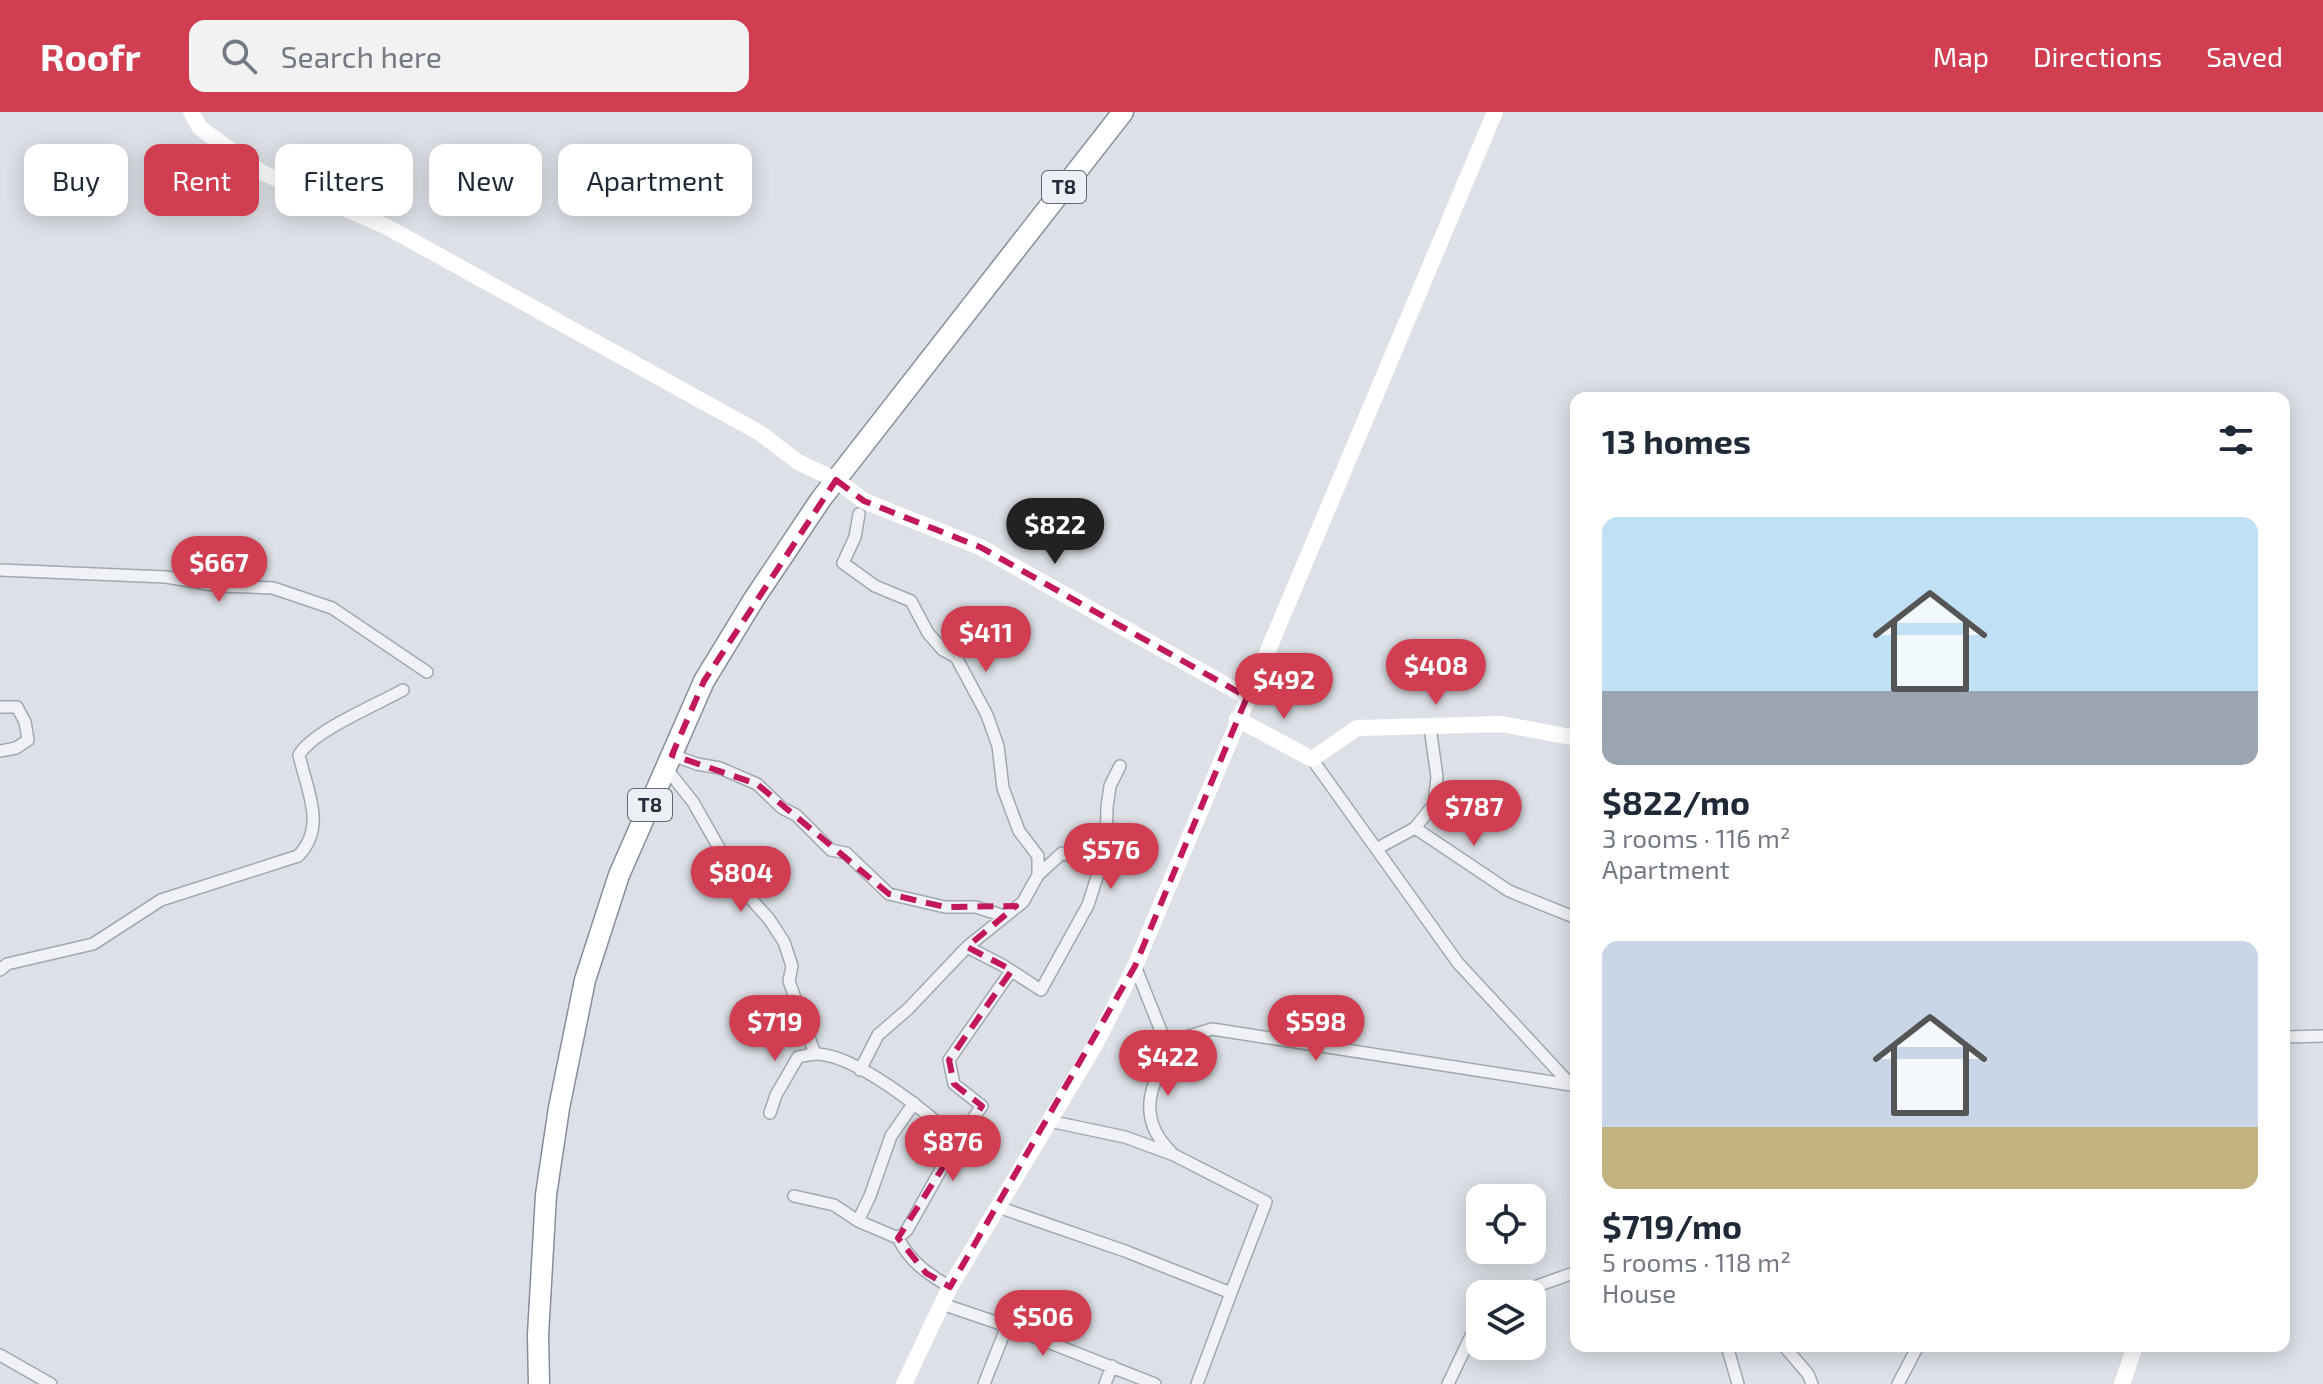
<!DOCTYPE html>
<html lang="en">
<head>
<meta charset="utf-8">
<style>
  body { margin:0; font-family:"Exo 2",sans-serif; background:#f2f2f3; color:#1f2937; height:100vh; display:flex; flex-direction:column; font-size:30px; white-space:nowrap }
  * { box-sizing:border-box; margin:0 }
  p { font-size:26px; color:#747a83 }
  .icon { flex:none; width:44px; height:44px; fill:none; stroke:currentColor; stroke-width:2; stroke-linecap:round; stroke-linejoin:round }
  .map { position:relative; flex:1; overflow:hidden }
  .panel { position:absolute; left:1570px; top:280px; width:720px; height:960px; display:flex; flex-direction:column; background:#fff; border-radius:16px; box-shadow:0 4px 20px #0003 }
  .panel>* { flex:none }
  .guide { position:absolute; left:24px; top:32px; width:760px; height:72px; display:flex; gap:16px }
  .tools { position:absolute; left:1466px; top:1072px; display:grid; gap:16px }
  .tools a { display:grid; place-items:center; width:80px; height:80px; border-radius:16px; background:#fff; box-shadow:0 4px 20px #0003; font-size:40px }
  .price { position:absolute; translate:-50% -68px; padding:0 18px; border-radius:28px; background:#d13d51; color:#fff; font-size:26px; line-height:52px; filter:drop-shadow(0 2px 4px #0008) }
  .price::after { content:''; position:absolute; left:50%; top:48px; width:24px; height:18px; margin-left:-12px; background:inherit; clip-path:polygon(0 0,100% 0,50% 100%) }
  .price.active { background:#222; color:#fff }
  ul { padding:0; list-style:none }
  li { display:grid; align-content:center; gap:16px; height:424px; padding:0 32px }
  li span { display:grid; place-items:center; height:248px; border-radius:16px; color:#555 }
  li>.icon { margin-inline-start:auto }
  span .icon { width:144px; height:144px; fill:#fffc; stroke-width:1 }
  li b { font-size:34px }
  h2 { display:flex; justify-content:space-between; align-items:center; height:96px; padding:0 32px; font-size:34px }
  .pill { padding:0 28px; border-radius:16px; background:#fff; box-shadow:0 4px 20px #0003; font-size:28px; line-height:72px }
  .pill.active { background:#d13d51; color:#fff }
  header { display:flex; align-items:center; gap:48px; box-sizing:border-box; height:112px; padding:0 40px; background:#d13d51; color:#fff }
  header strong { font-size:38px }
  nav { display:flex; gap:44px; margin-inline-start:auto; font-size:28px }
  .search { width:560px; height:72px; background:#f2f2f3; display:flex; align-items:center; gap:20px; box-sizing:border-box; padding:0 28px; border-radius:16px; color:#747a83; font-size:30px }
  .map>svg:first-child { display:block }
</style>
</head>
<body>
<header>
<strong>Roofr</strong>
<div class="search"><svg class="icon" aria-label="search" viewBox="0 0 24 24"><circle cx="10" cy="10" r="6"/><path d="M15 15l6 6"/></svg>Search here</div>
<nav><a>Map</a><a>Directions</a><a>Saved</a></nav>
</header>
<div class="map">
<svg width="2323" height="1272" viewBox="0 0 2323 1272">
  <rect width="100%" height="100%" fill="#dde1e7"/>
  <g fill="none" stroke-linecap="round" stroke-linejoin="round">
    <!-- street casing -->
    <g stroke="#a2a8b1" stroke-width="14">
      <path id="street" d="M 859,402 L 855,425 L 843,451 L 875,474 L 911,489 L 928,521 L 943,538 L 956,545 L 987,603 L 998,634 L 1003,676 L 1019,719 L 1038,744 L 1038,763
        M 0,458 L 166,465 L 220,474 L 273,476 L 332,496 L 427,560
        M 0,595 L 17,595 L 25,610 L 28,628 L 16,636 L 0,639
        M 672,643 L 697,652 L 720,656 L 757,672 L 782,696 L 796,703 L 831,738 L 846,741 L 889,782 L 945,795 L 976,795 L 1004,804
        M 1312,647 L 1458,851 L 1570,972
        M 666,656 L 693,690 L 743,778 L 769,807 L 784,830 L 792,854 L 789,869 L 815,942
        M 1415,716 L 1434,692 L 1437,665 L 1430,615
        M 1378,736 L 1415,716 L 1509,779 L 1576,806
        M 967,835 L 1004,854 L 1041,878 L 1088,793 L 1106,737 L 1107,695 L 1110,674 L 1120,654
        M 1135,854 L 1163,924 L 1179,930 L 1189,924 L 1212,917 L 1571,973
        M 0,858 L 7,852 L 93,832 L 161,788 L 298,744 C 327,715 307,679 299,643 C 313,619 376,593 403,578
        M 2284,925 L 2323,924
        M 860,958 L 878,923 L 908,897 L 967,835 L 1023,790 L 1038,763 L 1062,741 L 1100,755
        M 770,1001 L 776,983 L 798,945 C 804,944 811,942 817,942 C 856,943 929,1001 957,1029
        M 1049,1009 L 1125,1025 L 1174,1043 L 1266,1090 L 1231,1181
        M 1171,1040 C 1134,1004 1151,966 1179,930
        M 794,1084 L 834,1093 L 858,1109 L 898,1126 C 910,1150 928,1162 950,1175
        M 998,1095 L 1125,1139 L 1231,1181 L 1197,1272
        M 858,1109 L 870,1084 L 891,1024 L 914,991
        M 898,1126 L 907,1118 L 957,1029 L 982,994 L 954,972 L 949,948 L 1011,859
        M 1515,1182 L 1576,1160
        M 942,1192 L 1007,1214 L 1155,1272
        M 1727,1234 L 1738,1272
        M 1784,1234 L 1808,1262 L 1812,1272
        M 0,1243 L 51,1272
        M 984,1272 L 1007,1214
        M 1105,1272 L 1112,1254
        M 1448,1272 L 1480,1205
        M 1898,1272 L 1918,1234"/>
    </g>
    <!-- highway casing -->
    <g stroke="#848e9e" stroke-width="23">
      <path id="highway" d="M 539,1272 L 538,1223 L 546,1083 L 559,996 L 585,868 L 619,763 L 704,569 L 754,487 L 821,387 L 1123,0"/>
    </g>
    <!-- street -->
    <use href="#street" stroke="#f0f2f5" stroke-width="11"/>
    <!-- secondary -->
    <path stroke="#fff" stroke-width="16" d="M 191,0 L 200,16 L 261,60 L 387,115 L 760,321 L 798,350 L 836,368 L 864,389 L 980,435 L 1247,585
      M 1237,607 L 1312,647 L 1357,616 L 1502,612 L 1576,626
      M 904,1272 L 950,1175 L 1095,933 L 1135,854 L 1495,0
      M 2122,1272 L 2135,1234"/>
    <!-- highway -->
    <use href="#highway" stroke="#fff" stroke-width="20"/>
  </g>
  <!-- marked area -->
  <path fill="none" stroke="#c2185b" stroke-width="6" stroke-dasharray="16 10" stroke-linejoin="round" d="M 836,368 L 864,389 L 980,435 L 1247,585 L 1135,854 L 950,1175 L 926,1161 L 898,1126 L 982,994 L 954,972 L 949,948 L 1012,858 L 967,835 L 1016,794 L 945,795 L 889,782 L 757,672 L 672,643 L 704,569 Z"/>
  <g text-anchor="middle" stroke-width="8" stroke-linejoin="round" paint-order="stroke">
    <!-- shield labels -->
    <g fill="#ecf0f5" stroke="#616875" stroke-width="2">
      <rect x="1042" y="59" width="44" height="32" rx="6"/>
      <rect x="628" y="677" width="44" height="32" rx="6"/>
    </g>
    <g font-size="20" font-weight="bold" fill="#262e3e">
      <text x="1064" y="82">T8</text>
      <text x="650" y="700">T8</text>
    </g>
  </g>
</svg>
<div class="tools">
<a><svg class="icon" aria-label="locate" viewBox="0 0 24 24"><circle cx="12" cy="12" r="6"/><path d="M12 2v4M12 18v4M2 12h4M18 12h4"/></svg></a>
<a><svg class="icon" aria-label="layers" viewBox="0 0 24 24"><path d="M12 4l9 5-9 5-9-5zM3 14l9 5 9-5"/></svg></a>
</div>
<b class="price active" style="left:1055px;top:454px">$822</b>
<b class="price" style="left:219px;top:492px">$667</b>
<b class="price" style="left:986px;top:562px">$411</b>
<b class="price" style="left:1436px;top:595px">$408</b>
<b class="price" style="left:1284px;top:609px">$492</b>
<b class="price" style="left:1474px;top:736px">$787</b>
<b class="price" style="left:1111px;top:779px">$576</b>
<b class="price" style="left:741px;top:802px">$804</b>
<b class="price" style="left:775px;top:951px">$719</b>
<b class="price" style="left:1316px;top:951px">$598</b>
<b class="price" style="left:1168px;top:986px">$422</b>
<b class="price" style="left:953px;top:1071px">$876</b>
<b class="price" style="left:1043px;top:1246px">$506</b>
<div class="guide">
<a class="pill">Buy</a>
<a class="pill active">Rent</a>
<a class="pill">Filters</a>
<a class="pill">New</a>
<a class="pill">Apartment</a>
</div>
<section class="panel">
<h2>13 homes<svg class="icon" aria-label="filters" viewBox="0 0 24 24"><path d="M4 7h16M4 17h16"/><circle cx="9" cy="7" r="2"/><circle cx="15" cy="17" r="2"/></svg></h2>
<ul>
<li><span style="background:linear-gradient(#bfe0f5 70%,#9aa5b1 0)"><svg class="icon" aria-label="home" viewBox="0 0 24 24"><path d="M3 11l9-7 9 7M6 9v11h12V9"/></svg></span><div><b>$822/mo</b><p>3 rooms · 116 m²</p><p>Apartment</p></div></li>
<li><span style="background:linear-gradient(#c9d6e8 75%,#c2b280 0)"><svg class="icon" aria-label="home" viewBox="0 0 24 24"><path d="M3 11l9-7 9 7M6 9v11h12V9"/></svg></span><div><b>$719/mo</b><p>5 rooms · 118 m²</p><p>House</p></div></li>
</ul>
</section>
</div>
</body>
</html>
